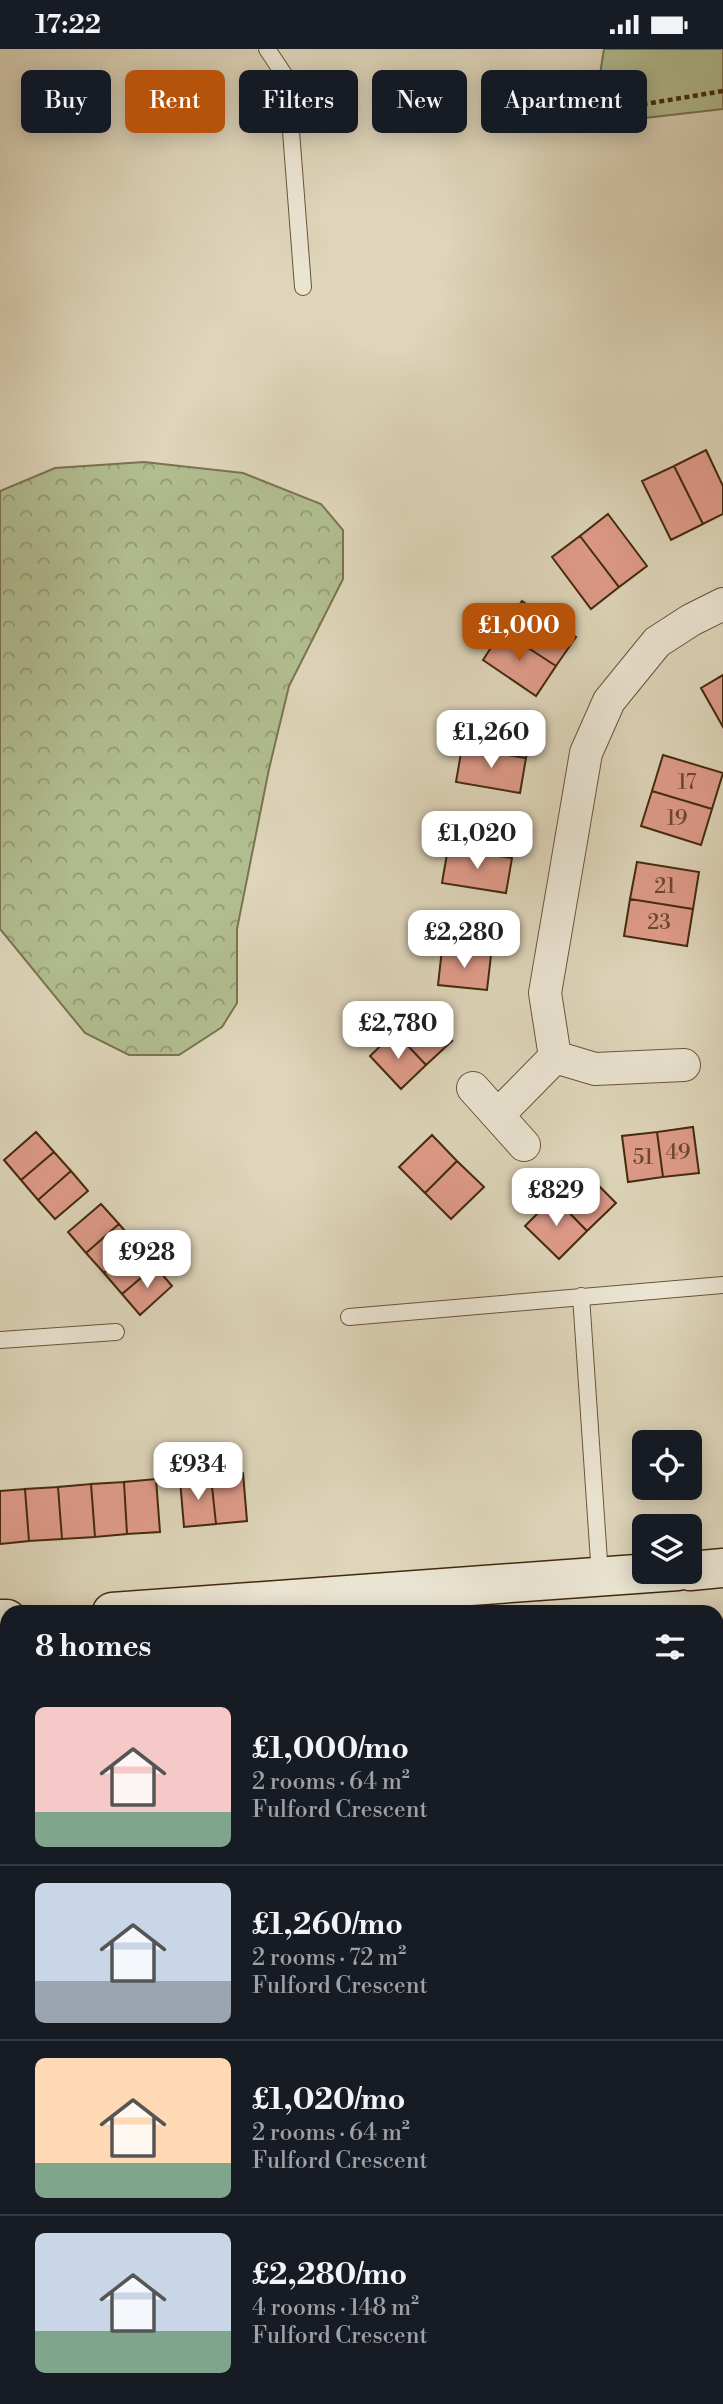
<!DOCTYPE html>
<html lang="en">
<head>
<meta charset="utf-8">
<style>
  body { margin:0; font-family:"Libre Bodoni",serif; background:#20242c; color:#f1f3f6; height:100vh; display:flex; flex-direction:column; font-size:26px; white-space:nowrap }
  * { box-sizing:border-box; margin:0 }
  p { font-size:23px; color:#9ea1a6 }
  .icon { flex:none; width:38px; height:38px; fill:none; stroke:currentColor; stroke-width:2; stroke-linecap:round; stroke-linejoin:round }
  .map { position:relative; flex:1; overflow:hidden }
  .side { position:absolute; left:0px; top:1556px; width:724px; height:800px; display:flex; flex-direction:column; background:#171b24; border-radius:21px 21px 0 0; box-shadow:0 4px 18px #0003 }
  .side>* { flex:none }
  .hud { position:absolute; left:21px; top:21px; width:682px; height:63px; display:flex; gap:14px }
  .fabs { position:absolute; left:632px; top:1381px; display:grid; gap:14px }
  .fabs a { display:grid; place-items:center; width:70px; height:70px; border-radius:10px; background:#171b24; box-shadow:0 4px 18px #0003; font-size:35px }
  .price { position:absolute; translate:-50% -60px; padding:0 16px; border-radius:14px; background:#fff; color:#222; font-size:23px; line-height:46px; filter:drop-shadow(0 2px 4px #0008) }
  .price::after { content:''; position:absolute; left:50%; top:42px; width:21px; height:16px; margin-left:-10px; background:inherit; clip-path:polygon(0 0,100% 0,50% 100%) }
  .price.current { background:#b45309; color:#fff }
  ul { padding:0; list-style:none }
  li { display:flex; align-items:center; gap:21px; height:175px; padding:0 35px }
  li+li { border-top:2px solid #363941 }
  li span { display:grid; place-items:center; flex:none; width:196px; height:140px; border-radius:10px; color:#555 }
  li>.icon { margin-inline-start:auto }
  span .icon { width:84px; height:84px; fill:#fffc; stroke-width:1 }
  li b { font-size:30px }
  h2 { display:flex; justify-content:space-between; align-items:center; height:84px; padding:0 35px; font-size:30px }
  .chip { padding:0 24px; border-radius:10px; background:#171b24; box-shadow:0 4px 18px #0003; font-size:24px; line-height:63px }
  .chip.current { background:#b45309; color:#fff }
  .status { display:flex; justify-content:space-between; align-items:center; height:49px; padding:0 35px; background:#171b24; direction:ltr }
  .status svg { height:19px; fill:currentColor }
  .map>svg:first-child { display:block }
</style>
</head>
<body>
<div class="status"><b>17:22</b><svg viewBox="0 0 49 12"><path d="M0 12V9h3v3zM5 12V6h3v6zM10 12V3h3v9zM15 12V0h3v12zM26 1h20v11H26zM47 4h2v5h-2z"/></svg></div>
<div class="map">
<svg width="723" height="2355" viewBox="0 0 723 2355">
  <defs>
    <pattern id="grass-dots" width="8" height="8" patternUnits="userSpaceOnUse" patternTransform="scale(1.75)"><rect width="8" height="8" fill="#b1bd90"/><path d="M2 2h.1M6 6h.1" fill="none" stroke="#929a74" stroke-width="1.8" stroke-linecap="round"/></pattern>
    <pattern id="forest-crowns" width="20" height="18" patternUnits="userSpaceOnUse" patternTransform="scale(1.75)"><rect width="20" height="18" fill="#b1bd90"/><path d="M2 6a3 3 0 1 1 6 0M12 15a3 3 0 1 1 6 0" fill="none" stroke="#929a74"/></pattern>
  </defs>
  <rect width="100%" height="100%" fill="#ded5ba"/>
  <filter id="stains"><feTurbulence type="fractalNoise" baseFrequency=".00286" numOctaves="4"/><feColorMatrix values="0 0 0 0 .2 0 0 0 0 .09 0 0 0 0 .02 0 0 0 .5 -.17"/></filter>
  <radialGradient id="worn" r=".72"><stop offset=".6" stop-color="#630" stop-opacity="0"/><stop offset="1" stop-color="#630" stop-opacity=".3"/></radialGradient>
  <!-- grass -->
  <path fill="url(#grass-dots)" stroke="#7a744e" stroke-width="2" d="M 7,1714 L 7,2348 L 718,2348 L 718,1916 L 723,1915 L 723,2355 L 0,2355 L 0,1715 Z"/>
  <!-- forest -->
  <path fill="url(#forest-crowns)" stroke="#7a744e" stroke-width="2" d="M 144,413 L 243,424 L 321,455 L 343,481 L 343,530 L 289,637 L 269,720 L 237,880 L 237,954 L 222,978 L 179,1006 L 129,1006 L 85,984 L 0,880 L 0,442 L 55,419 Z
    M 0,1703 L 4,1708 L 5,1743 L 7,1746 L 7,1911 L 0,1913 Z
    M 723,1916 L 723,2030 L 718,2026 L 718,1917 Z
    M 227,2349 L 306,2349 L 307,2355 L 229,2355 Z"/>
  <!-- garden -->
  <path fill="#b1bd90" stroke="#7a744e" stroke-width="2" d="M 604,0 L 723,0 L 723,60 L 592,75 Z"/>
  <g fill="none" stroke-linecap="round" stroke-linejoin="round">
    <!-- stream -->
    <path stroke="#737f71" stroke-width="12" d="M 718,2030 L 723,2037"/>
  </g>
  <!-- building -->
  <path fill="#df9b8a" stroke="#432a0d" stroke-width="2" d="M 706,401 L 723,437 L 723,465 L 703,475 L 674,417 Z
    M 674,417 L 703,475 L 671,491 L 642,432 Z
    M 608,465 L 647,517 L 619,538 L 580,487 Z
    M 580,487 L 619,538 L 591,560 L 552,508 Z
    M 522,552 L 576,588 L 556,617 L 502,582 Z
    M 502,582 L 556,617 L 536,647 L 483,611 Z
    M 723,626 L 723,678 L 701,639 Z
    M 468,664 L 532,675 L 526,709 L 462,698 Z
    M 462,698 L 526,709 L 520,744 L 456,733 Z
    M 663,706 L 723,724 L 712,760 L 652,742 Z
    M 652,742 L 712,760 L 701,796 L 641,777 Z
    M 454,764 L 518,775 L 512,809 L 448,799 Z
    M 448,799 L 512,809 L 506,844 L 442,834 Z
    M 637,813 L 699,823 L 693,860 L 630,850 Z
    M 630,850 L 693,860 L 687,897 L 624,887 Z
    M 447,865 L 495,870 L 491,906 L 442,900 Z
    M 442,900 L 491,906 L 487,941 L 438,936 Z
    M 420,959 L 452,992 L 426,1016 L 395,983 Z
    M 395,983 L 426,1016 L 401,1040 L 370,1007 Z
    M 693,1078 L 699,1124 L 663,1128 L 657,1083 Z
    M 36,1083 L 54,1103 L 21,1131 L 4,1111 Z
    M 657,1083 L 663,1128 L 628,1133 L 622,1087 Z
    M 432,1086 L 457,1112 L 425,1144 L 399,1118 Z
    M 54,1103 L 71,1122 L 38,1151 L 21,1131 Z
    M 457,1112 L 484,1138 L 451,1170 L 425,1144 Z
    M 582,1120 L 616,1154 L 587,1182 L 554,1148 Z
    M 71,1122 L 88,1142 L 55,1170 L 38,1151 Z
    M 554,1148 L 587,1182 L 559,1210 L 525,1177 Z
    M 101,1155 L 119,1175 L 86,1204 L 68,1183 Z
    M 119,1175 L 137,1196 L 104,1224 L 86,1204 Z
    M 137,1196 L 155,1217 L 122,1245 L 104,1224 Z
    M 155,1217 L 172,1237 L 140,1266 L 122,1245 Z
    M 243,1424 L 247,1472 L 216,1475 L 211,1428 Z
    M 211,1428 L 216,1475 L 184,1478 L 180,1431 Z
    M 156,1430 L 160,1483 L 127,1485 L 124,1433 Z
    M 124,1433 L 127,1485 L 95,1488 L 91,1435 Z
    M 91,1435 L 95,1488 L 62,1490 L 58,1438 Z
    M 58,1438 L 62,1490 L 29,1492 L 25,1440 Z
    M 25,1440 L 29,1492 L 0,1495 L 0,1442 Z
    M 34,2348 L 109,2348 L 109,2355 L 35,2355 Z"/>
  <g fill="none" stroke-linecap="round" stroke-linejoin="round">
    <!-- lane casing -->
    <g stroke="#6a5538" stroke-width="18">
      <path id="lane" d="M 267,0 L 287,30 L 303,238
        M 581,1247 L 600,1527
        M 349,1268 L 723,1236
        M 0,1291 L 116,1283
        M 0,2284 L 7,2347
        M 151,2348 L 151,2355"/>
    </g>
    <!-- street casing -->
    <g stroke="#6a5538" stroke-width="34">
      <path id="street" d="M 684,1016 L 595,1020 L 555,1008 L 545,944 L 586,704 L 609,652 L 657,593 L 691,571 L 723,555
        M 473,1039 L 524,1096
        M 498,1066 L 555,1008"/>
    </g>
    <!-- secondary casing -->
    <g stroke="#432a0d" stroke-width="41">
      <path id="secondary" d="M 690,1522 L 723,1519
        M 112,1563 L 678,1522
        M 0,1570 L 7,1570
        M 718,1600 L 723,1599
        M 0,1657 L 7,1656"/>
    </g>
    <!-- path -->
    <path stroke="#432a0d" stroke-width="4.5" stroke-dasharray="5 3.5" stroke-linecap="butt" d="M 609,61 L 723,42
      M 300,2348 L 300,2355
      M 306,2355 L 306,2348
      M 311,2355 L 311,2348"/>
    <!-- lane -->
    <use href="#lane" stroke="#eae4d2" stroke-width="16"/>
    <!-- street -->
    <use href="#street" stroke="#eae4d2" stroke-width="32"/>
    <!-- secondary -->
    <use href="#secondary" stroke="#eae4d2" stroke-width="38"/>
  </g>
  <g text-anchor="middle" stroke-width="7" stroke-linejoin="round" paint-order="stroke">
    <!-- number labels -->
    <g font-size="21" fill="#6a462c">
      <text x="687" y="740">17</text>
      <text x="677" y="776">19</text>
      <text x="665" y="844">21</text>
      <text x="659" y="880">23</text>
      <text x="678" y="1110">49</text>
      <text x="643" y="1115">51</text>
    </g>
  </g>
  <rect width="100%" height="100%" filter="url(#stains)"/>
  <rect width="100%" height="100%" fill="url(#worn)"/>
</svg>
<div class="fabs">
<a><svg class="icon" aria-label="locate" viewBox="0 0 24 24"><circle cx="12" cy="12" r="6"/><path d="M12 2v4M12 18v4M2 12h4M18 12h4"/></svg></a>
<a><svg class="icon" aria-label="layers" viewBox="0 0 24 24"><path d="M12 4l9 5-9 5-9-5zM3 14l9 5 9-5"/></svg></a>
</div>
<b class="price current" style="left:519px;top:614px">£1,000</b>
<b class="price" style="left:491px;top:721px">£1,260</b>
<b class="price" style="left:477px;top:822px">£1,020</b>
<b class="price" style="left:464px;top:921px">£2,280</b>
<b class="price" style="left:398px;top:1012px">£2,780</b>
<b class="price" style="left:556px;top:1179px">£829</b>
<b class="price" style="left:147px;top:1241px">£928</b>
<b class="price" style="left:198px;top:1453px">£934</b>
<div class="hud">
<a class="chip">Buy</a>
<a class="chip current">Rent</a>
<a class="chip">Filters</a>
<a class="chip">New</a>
<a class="chip">Apartment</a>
</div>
<section class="side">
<h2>8 homes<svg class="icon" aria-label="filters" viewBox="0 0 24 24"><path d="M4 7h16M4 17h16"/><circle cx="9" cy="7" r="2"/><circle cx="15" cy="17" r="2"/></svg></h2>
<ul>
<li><span style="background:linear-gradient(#f6c9c9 75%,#7fa58c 0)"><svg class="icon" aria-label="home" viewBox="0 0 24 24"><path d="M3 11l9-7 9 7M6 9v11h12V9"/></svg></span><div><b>£1,000/mo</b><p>2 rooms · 64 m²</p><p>Fulford Crescent</p></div></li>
<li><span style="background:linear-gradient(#c9d6e8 70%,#9aa5b1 0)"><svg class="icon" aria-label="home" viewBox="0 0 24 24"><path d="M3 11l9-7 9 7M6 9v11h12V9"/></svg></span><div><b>£1,260/mo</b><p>2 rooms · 72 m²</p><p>Fulford Crescent</p></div></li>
<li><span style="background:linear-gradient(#ffd9b3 75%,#7fa58c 0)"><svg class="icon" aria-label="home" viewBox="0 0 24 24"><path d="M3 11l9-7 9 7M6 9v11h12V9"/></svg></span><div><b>£1,020/mo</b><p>2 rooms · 64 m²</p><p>Fulford Crescent</p></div></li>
<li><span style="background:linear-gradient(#c9d6e8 70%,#7fa58c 0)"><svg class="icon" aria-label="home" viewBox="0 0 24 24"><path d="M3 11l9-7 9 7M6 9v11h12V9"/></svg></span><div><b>£2,280/mo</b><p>4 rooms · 148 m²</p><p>Fulford Crescent</p></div></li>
</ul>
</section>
</div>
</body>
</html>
